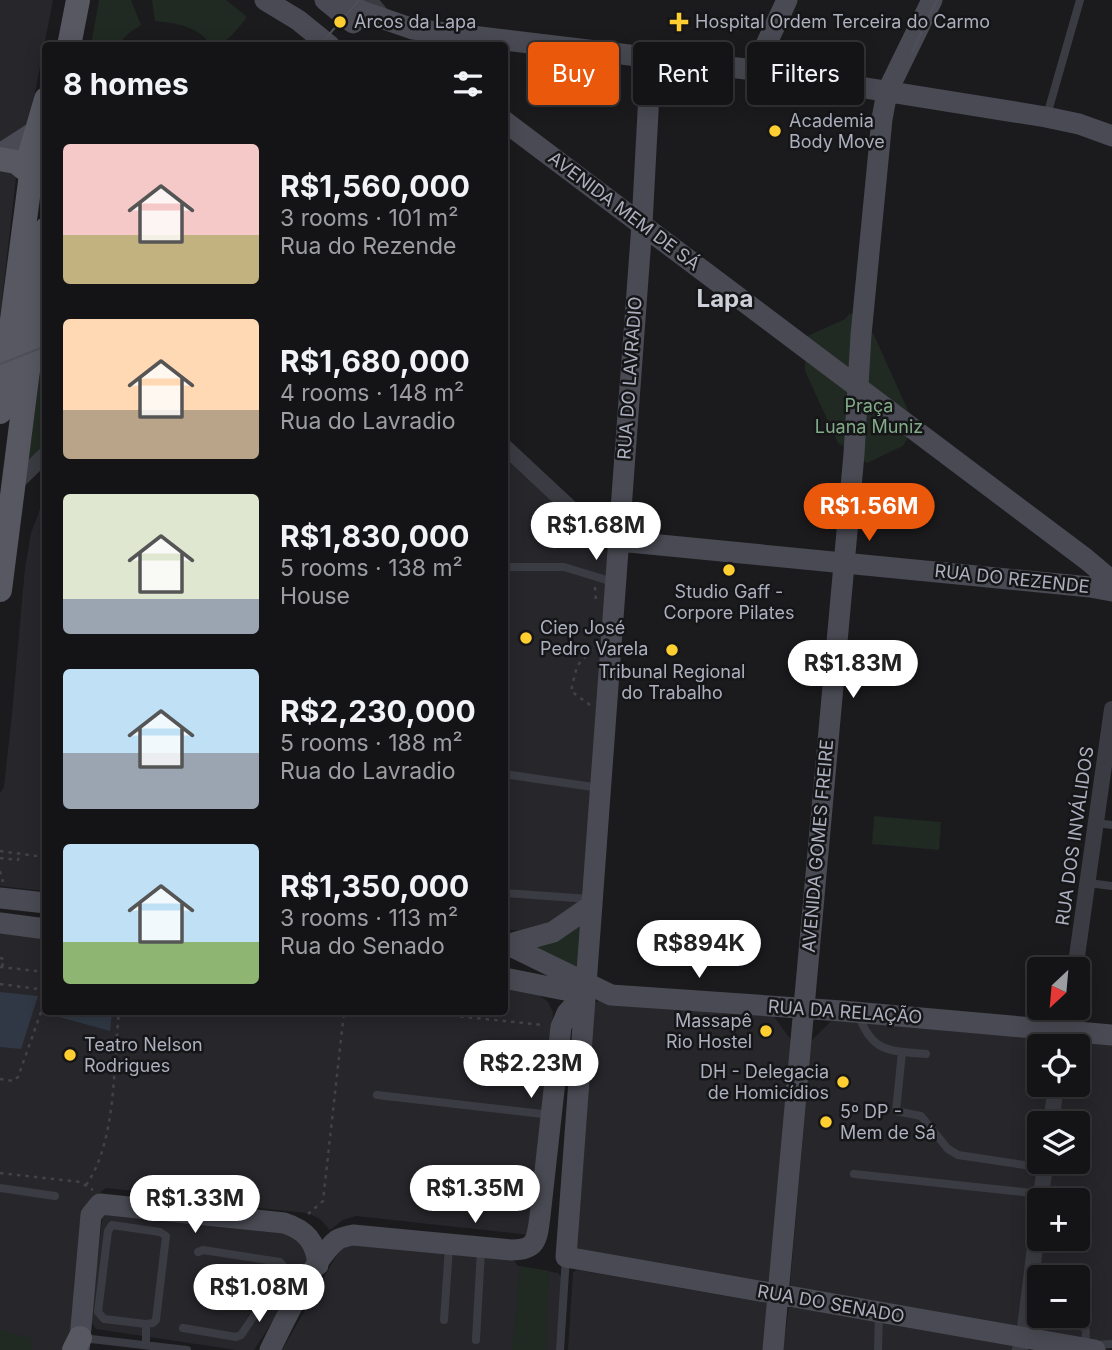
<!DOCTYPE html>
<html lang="en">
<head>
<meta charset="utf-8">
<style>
  body { margin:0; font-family:Inter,sans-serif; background:#1d1d1f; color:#f1f3f6; height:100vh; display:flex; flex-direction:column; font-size:26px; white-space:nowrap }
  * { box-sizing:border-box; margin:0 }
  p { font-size:23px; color:#9d9ea1 }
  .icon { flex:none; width:38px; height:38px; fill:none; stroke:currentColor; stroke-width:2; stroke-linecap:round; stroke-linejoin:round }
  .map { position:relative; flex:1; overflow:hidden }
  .panel { position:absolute; left:42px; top:42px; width:466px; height:973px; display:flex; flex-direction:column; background:#141416; border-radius:7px; box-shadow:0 4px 18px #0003,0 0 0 2px #333335 }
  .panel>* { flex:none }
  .guide { position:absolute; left:528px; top:42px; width:478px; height:63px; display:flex; gap:14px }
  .needle { width:46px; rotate:206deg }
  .tools { position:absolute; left:1027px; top:957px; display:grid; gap:14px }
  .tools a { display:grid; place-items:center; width:63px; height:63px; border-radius:7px; background:#141416; box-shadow:0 4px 18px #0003,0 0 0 2px #333335; font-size:35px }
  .price { position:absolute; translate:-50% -60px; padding:0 16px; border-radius:24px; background:#fff; color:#222; font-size:23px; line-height:46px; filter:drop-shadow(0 2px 4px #0008) }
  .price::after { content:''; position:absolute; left:50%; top:42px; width:21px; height:16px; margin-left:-10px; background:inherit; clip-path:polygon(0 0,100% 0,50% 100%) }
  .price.current { background:#ea580c; color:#fff }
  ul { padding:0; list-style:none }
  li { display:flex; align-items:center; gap:21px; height:175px; padding:0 21px }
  li span { display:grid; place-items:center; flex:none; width:196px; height:140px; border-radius:7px; color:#555 }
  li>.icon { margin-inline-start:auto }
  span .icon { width:84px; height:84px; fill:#fffc; stroke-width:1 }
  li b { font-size:30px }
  h2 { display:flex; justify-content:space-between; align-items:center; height:84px; padding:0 21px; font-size:30px }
  .chip { padding:0 24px; border-radius:7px; background:#141416; box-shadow:0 4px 18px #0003,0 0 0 2px #333335; font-size:24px; line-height:63px }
  .chip.current { background:#ea580c; color:#fff }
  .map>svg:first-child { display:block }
</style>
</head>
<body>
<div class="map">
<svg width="1112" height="1350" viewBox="0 0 1112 1350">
  <rect width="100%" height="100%" fill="#1b1b1e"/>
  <!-- built -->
  <path fill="#27262b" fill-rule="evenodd" d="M 0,0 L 53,0 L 31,113 L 25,129 L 0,144 Z
    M 0,168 L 15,175 L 16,178 L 0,317 Z
    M 504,458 L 608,552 L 585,900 L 538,933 L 504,929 Z
    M 45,496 L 45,891 L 0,886 L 0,793 L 4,787 L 12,713 L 25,568 L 31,533 Z
    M 0,931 L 45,936 L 46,1012 L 504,1012 L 504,986 L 536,993 L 548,1002 L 553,1012 L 538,1225 L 530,1235 L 356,1216 L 343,1220 L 330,1230 L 320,1219 L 307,1213 L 174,1199 L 163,1194 L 106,1188 L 93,1198 L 72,1326 L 65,1350 L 0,1350 Z
    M 600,1000 L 773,1015 L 791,1040 L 770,1281 L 768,1283 L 575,1249 L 593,1004 Z
    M 832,1020 L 1058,1040 L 1060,1046 L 1040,1046 L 1040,1085 L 1055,1085 L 1050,1123 L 1040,1124 L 1040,1162 L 1017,1327 L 790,1286 L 811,1041 Z
    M 1071,1041 L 1112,1045 L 1112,1343 L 1037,1331 L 1032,1327 L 1042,1239 L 1078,1239 L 1078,1200 L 1047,1200 L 1053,1162 L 1078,1162 L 1078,1124 L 1058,1123 L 1063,1085 L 1078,1085 L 1078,1046 L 1068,1046 ZM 1040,1278 L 1078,1278 L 1078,1316 L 1040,1316 Z
    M 103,1213 L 301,1227 L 318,1251 L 254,1350 L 236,1350 L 96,1329 L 90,1321 Z
    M 347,1244 L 512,1258 L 518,1266 L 558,1273 L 562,1278 L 556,1350 L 282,1350 L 338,1253 Z
    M 577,1270 L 767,1303 L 764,1350 L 568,1350 L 573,1272 Z
    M 789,1307 L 1014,1342 L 1015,1350 L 783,1350 Z"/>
  <!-- green -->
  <path fill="#202922" d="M 99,0 L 131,0 L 141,25 L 129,33 L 118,45 L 91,45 Z
    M 152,0 L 226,0 L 246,16 L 245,20 C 236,30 226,46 211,45 C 196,25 178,24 155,21 Z
    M 45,293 L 45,442 L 31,460 L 28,460 Z
    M 849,314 L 856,314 L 874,335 L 915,426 L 903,446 L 867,463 L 838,443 L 805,371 L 805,337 L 845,319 Z
    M 874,816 L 941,822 L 939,850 L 872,844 Z
    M 581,922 L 578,974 L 534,948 Z
    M 520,1266 L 549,1271 L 546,1350 L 512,1350 Z
    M 0,1330 L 31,1338 L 32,1350 L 0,1350 Z"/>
  <!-- water -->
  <path fill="#2f3844" d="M 0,992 L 38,996 L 21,1049 L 0,1047 Z
    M 53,1012 L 112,1012 L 110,1031 L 52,1015 Z"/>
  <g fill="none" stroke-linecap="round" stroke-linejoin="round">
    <!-- path -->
    <path stroke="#41434a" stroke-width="2.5" stroke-dasharray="3.5 5" stroke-linecap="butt" d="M 595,587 L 596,601
      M 590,705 L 571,691 L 577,666 L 595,646
      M 0,851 L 36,856 L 46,851
      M 0,858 L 18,860 L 19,854
      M 0,871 L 3,882
      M 0,958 L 4,959 L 2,967
      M 0,967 L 46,972
      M 0,984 L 46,990
      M 418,1012 L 543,1025
      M 0,1079 L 13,1081 L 18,1077 L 46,998
      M 0,1173 L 80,1182 L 93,1190
      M 86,1185 C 117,1141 113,1065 119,1012
      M 308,1214 L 323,1201 L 344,1012"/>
    <!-- lane -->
    <path stroke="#3b3c43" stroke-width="8" d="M 504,101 L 505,99
      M 1047,115 L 1080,0
      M 504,567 L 564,567 L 613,582
      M 504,774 L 600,788
      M 1097,823 L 1112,825
      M 1089,883 L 1112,886
      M 504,893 L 590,899
      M 45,957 L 46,952
      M 858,1013 C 871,1052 888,1051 926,1054
      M 902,1052 L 896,1111 L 921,1116 L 948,1149 L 958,1155 L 1031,1166
      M 377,1095 L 551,1115
      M 854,1174 L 1041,1194
      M 0,1188 L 55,1196
      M 1076,1316 L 1086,1331 L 1085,1346
      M 444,1320 L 449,1247
      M 183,1328 L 236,1337 L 241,1335 L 286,1269 L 280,1262 L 203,1250 L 198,1252
      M 82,1338 L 187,1350
      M 476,1340 L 481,1250
      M 146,1344 L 146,1324 L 104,1319 L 98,1312 L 108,1231 L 112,1225 L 160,1232 L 166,1236 L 156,1320 L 153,1323 L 146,1324
      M 1095,1345 L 1112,1344
      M 560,1350 L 566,1257
      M 878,1350 L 879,1313"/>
    <!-- street -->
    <path stroke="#3b3c43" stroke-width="16" d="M 369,0 L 386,20
      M 504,446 L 578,515 L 619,541
      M 13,486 L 46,454
      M 1075,970 L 1112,709
      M 1062,1046 L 1070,1008
      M 1051,1124 L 1056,1085
      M 1040,1200 L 1046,1162
      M 1020,1350 L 1025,1327 L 1040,1208"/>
    <!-- secondary -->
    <path stroke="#494a53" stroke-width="21" d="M 265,0 L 298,20 L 330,46
      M 325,0 L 353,23
      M 344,0 L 361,11 L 413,29 L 754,70 L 1046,117 L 1079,124 L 1112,136
      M 651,56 L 642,224 L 566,1257 L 1095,1350
      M 754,70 L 787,0
      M 504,121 L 1086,559 L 1112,581
      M 0,154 L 34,132 L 44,130
      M 619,541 L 1090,587 L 1112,591
      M 0,898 L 46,903
      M 0,923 L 46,929
      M 504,943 L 611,995 L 842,1011 L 1112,1035
      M 509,944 L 553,932 L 592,905
      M 504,978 L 585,994
      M 79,1350 L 91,1215 L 100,1204 L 284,1223 C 306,1230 316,1242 318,1265
      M 270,1350 C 283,1323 315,1257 337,1240 C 342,1237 347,1236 353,1235 L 511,1250 C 537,1250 537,1239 540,1216 L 561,1027 L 567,1013 L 585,994
      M 773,1350 L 854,454 L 861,335 L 882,119 L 887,92 L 932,0"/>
    <!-- primary -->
    <path stroke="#575862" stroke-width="24" d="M 69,46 L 78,0
      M 0,159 L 16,162 L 31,174
      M 0,412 L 31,174 L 30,154 L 46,99
      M 0,590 L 46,229
      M 74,1350 L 80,1338"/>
    <!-- tram -->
    <path stroke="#4e4f58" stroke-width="2" d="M 319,46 L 359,0
      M 912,52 L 937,0
      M 0,364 L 46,346"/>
  </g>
  <!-- markers -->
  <g fill="#ffcf31" stroke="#161619" stroke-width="2.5">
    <circle cx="340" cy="22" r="7"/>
    <path d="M675.5 11.5h7v7h7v7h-7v7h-7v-7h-7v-7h7z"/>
    <circle cx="775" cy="131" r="7"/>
    <circle cx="729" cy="570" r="7"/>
    <circle cx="526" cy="638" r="7"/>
    <circle cx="672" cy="650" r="7"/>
    <circle cx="766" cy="1031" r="7"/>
    <circle cx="70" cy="1055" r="7"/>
    <circle cx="843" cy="1082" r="7"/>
    <circle cx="826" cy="1122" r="7"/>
  </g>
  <g text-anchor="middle" stroke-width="5" stroke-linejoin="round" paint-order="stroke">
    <!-- poi labels -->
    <g font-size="18" fill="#acb0be" stroke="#161619" text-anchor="start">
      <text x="354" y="28">Arcos da Lapa</text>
      <text x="695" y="28">Hospital Ordem Terceira do Carmo</text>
      <text x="789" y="127">Academia<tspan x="789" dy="21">Body Move</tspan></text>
      <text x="729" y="598" text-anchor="middle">Studio Gaff -<tspan x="729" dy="21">Corpore Pilates</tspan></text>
      <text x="540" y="634">Ciep José<tspan x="540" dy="21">Pedro Varela</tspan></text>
      <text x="672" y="678" text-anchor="middle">Tribunal Regional<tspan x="672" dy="21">do Trabalho</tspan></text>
      <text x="752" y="1027" text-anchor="end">Massapê<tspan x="752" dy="21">Rio Hostel</tspan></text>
      <text x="84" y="1051">Teatro Nelson<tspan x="84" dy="21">Rodrigues</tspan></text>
      <text x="829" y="1078" text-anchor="end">DH - Delegacia<tspan x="829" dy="21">de Homicídios</tspan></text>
      <text x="840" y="1118">5º DP -<tspan x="840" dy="21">Mem de Sá</tspan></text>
    </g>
    <!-- street labels -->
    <g font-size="18" fill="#acb0be" stroke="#161619">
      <text transform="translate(624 211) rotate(37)" y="6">AVENIDA MEM DE SÁ</text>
      <text transform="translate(630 378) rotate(-86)" y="6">RUA DO LAVRADIO</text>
      <text transform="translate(1012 579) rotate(6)" y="6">RUA DO REZENDE</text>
      <text transform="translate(1075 836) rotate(-82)" y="6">RUA DOS INVÁLIDOS</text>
      <text transform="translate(818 846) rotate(-85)" y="6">AVENIDA GOMES FREIRE</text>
      <text transform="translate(845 1012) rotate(4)" y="6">RUA DA RELAÇÃO</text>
      <text transform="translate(831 1304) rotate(10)" y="6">RUA DO SENADO</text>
    </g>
    <!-- park labels -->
    <g font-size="18" fill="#82ab88" stroke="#161619">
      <text x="869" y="412">Praça<tspan x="869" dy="21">Luana Muniz</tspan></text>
    </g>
    <!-- district labels -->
    <g font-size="24" font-weight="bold" fill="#ced0d9" stroke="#161619">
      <text x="725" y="307">Lapa</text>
    </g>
  </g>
</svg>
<div class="tools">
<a><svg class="needle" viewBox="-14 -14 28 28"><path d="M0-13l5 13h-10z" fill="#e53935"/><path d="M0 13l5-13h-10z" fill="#9d9ea1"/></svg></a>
<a><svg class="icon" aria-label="locate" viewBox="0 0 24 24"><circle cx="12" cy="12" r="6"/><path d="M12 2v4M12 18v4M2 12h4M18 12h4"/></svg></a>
<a><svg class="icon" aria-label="layers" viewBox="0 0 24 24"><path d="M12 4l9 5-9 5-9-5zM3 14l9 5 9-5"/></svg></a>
<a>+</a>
<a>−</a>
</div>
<b class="price current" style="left:869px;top:543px">R$1.56M</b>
<b class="price" style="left:596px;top:562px">R$1.68M</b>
<b class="price" style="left:853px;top:700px">R$1.83M</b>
<b class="price" style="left:699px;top:980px">R$894K</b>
<b class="price" style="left:531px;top:1100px">R$2.23M</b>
<b class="price" style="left:475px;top:1225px">R$1.35M</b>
<b class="price" style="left:195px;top:1235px">R$1.33M</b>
<b class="price" style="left:259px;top:1324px">R$1.08M</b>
<div class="guide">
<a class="chip current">Buy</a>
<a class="chip">Rent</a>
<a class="chip">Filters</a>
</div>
<section class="panel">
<h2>8 homes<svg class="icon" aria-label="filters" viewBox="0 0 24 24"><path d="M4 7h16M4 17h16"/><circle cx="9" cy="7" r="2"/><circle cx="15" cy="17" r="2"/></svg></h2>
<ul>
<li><span style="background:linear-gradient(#f6c9c9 65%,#c2b280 0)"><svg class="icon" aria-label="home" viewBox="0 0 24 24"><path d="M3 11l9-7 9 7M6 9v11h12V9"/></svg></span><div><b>R$1,560,000</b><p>3 rooms · 101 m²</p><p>Rua do Rezende</p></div></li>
<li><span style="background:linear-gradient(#ffd9b3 65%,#b9a48a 0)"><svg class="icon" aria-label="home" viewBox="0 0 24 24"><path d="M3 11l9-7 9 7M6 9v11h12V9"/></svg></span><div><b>R$1,680,000</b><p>4 rooms · 148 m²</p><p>Rua do Lavradio</p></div></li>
<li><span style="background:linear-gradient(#dfe7d0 75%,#9aa5b1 0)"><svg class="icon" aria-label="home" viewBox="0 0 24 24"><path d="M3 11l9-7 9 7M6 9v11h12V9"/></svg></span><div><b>R$1,830,000</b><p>5 rooms · 138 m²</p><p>House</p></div></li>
<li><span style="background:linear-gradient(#bfe0f5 60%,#9aa5b1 0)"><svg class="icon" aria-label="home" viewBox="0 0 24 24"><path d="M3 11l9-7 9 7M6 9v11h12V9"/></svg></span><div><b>R$2,230,000</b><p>5 rooms · 188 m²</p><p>Rua do Lavradio</p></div></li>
<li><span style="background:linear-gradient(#bfe0f5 70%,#8fb573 0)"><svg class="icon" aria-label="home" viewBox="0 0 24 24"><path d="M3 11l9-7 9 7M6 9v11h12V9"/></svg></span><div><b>R$1,350,000</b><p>3 rooms · 113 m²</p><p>Rua do Senado</p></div></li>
</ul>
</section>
</div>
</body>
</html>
